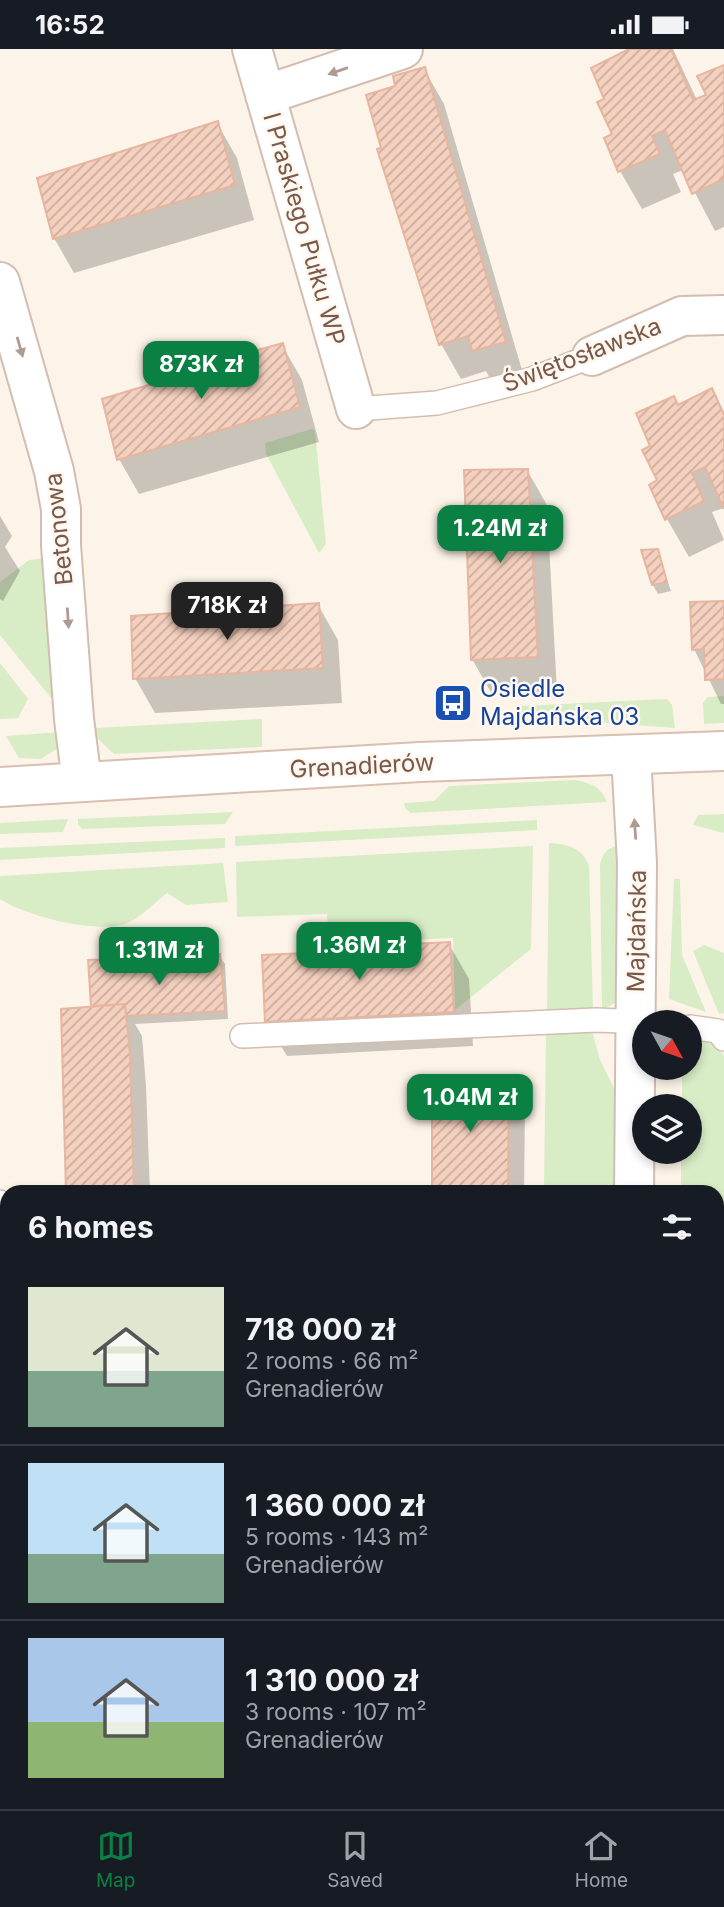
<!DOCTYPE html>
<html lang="en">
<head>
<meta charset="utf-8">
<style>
  body { margin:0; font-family:Inter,sans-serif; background:#242831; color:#f1f3f6; height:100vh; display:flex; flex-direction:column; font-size:26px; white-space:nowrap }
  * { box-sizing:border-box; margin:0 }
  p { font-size:23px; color:#9ea1a6 }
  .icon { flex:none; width:38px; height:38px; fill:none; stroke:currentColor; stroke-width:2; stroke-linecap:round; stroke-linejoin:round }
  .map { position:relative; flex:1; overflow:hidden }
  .side { position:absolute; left:0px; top:1136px; width:724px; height:625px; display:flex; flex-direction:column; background:#171b24; border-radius:21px 21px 0 0; box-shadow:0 4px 10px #0003 }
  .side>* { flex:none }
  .needle { width:46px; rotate:130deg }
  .tools { position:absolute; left:632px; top:961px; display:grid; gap:14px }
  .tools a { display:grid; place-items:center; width:70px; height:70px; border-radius:50%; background:#171b24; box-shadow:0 4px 10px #0003; font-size:35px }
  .price { position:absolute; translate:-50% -60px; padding:0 16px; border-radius:14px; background:#0b8043; color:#fff; font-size:23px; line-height:46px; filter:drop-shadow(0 2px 4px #0008) }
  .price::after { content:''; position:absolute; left:50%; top:42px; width:21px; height:16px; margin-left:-10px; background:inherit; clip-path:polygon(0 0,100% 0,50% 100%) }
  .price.on { background:#222; color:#fff }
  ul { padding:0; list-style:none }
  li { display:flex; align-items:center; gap:21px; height:175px; padding:0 28px }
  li+li { border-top:2px solid #363941 }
  li span { display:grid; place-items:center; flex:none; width:196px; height:140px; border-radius:0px; color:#555 }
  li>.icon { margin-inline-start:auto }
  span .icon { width:84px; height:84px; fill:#fffc; stroke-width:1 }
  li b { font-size:30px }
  h2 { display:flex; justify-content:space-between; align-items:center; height:84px; padding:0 28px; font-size:30px }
  .status { display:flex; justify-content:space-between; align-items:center; height:49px; padding:0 35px; background:#171b24; direction:ltr }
  .status svg { height:19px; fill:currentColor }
  .menu { display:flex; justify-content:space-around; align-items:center; height:98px; border-top:2px solid #363941; background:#171b24; font-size:19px; color:#9ea1a6 }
  .menu a { display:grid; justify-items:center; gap:4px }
  .menu .on { color:#0b8043 }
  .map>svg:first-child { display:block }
</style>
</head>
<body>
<div class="status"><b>16:52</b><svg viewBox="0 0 49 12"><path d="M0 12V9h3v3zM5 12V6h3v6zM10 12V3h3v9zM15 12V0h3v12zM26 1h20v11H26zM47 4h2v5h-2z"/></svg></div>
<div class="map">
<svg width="724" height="1760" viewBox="0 0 724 1760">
  <defs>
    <pattern id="building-hatch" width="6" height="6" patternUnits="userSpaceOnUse" patternTransform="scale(1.75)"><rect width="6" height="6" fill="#f4d0bf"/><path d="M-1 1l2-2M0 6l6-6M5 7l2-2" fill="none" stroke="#cbac9d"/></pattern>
  </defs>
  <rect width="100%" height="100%" fill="#fdf4e9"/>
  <!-- green -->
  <path fill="#d8ecc5" d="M 312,380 L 315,382 L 326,495 L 319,504 L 266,405 L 265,394 Z
    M 48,509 L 65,666 L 0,586 L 0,533 L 29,511 Z
    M 0,614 L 28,650 L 18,669 L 0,670 Z
    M 724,647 L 724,674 L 704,675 L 703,654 L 708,648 Z
    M 667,650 L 672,656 L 675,679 L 514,667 L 519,657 Z
    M 262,670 L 262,698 L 114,705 L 98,690 L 95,679 Z
    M 61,683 L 61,697 L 41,710 L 19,709 L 6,687 Z
    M 575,731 C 591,734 601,738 607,753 L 411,764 L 405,759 L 404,754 L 434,752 L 449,737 Z
    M 233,763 L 225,775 L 82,780 L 78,775 L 78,770 Z
    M 724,765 L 724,784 L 693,776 L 698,766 Z
    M 68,770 L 63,783 L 0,785 L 0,774 Z
    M 537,771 L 537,781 L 235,797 L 235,787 Z
    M 225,789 L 225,799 L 0,811 L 0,799 Z
    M 549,794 C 566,795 583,798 589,817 L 593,960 L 547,963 Z
    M 533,797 L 531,900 L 455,961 L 453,889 L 329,895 L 327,865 L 237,868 L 236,813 Z
    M 617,797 L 617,953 L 602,961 L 600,815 C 603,804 606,800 617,797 Z
    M 223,814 L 228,853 L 186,856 L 167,844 C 154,854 142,868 127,874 C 99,886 25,867 0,850 L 0,827 Z
    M 674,830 L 680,830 L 682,906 L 706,963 L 669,950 Z
    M 704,896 L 724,904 L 724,964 L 719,965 L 693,902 Z
    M 592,982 L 600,1011 L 616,1043 L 615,1143 L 544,1143 L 546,984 Z
    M 699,990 L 710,993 L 724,1006 L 724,1213 L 718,1213 L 718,1143 L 681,1143 L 681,1103 L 690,1102 L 690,1057 L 682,1057 L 682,1019 L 690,1018 L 690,992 Z
    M 718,1284 L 724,1285 L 724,1363 L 718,1363 Z
    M 718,1376 L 724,1376 L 724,1451 L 718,1427 Z
    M 724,1512 L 724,1676 L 718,1676 L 718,1516 Z
    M 361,1754 L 523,1754 L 523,1760 L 361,1760 Z"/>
  <!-- shadow -->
  <path fill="#0003" d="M 631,0 L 673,0 L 697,51 L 708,47 L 724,18 L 724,178 L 715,182 L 683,121 L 673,125 L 681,143 L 642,160 L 620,122 L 607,51 Z
    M 424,20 L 444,55 L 524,328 L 494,337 L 486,322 L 461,330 L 441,295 L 379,101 L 383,100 L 397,38 Z
    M 217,74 L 237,109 L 254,171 L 74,224 L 54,189 Z
    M 282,296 L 302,331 L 319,393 L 139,445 L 119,410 Z
    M 712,341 L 724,363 L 724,459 L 712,463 L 724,491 L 689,508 L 667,470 L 653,397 L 678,358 Z
    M 527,421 L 547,456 L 557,643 L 492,645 L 472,610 L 466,489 Z
    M 0,467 L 12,487 L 5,498 L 20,522 L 3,552 L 0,550 Z
    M 657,501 L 671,542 L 658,545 L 653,536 Z
    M 724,553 L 724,655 L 721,655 L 694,600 Z
    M 318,556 L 338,591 L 342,654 L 155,664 L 135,629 L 198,562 Z
    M 449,895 L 469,930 L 473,997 L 287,1007 L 266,972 Z
    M 219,907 L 225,915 L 228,970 L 135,975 L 142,987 L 146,1037 L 150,1143 L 68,1143 L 94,959 L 90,913 L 123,911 L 128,923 L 189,921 Z
    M 508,1028 L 525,1058 L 524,1143 L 433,1143 Z
    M 0,1694 L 7,1694 L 7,1754 L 84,1754 L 84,1760 L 0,1760 Z
    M 233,1754 L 320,1754 L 320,1760 L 233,1760 Z"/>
  <!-- building -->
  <path fill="url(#building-hatch)" stroke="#e8b59e" stroke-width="2" d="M 629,0 L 671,0 L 693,51 L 706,46 L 697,27 L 724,16 L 724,130 L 692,145 L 665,81 L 652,87 L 660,105 L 618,123 L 604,89 L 612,85 L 597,53 L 604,50 L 591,19 Z
    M 425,18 L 506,293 L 472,302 L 468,287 L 439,296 L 377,100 L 381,99 L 366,46 L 395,37 L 393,27 Z
    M 218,72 L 235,136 L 53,190 L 37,129 Z
    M 283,294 L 300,358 L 117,411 L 102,350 L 165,331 L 164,327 Z
    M 712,339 L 724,366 L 724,460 L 705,418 L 692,424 L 704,452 L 665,471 L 649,436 L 657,431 L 642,401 L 650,397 L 636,364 L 674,347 L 678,356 Z
    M 528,420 L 538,608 L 471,611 L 464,421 Z
    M 658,500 L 667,533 L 652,536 L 641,501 Z
    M 724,552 L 724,630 L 705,631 L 704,600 L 692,601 L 690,553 Z
    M 319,554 L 323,619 L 133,630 L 131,567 Z
    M 450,893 L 454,963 L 265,973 L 262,906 L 329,903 L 329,899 Z
    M 220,905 L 225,962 L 126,967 L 125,955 L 91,957 L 88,911 L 124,910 L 125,922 L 187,919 L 186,906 Z
    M 125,955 L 130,1006 L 134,1143 L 66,1143 L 61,960 Z
    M 509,1026 L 508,1143 L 432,1143 L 432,1027 Z
    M 4,1549 L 7,1549 L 7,1605 L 3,1605 Z
    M 0,1692 L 7,1693 L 7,1754 L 75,1754 L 75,1760 L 0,1760 Z
    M 232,1754 L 307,1754 L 307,1760 L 232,1760 Z"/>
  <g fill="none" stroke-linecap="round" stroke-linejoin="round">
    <!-- lane casing -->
    <g stroke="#d3bdb0" stroke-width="26">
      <path id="lane" d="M 356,360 L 437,354 L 532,330 L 592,307
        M 690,978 L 718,982 L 724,990
        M 242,987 L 596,971 L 648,973
        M 0,1153 L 4,1195 L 4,1422 L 0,1466"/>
    </g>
    <!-- street casing -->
    <g stroke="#d3bdb0" stroke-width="42">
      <path id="street" d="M 252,0 L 356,360
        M 265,46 L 403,0
        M 0,233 L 54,422 L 61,460 L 61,496 L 74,670 L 82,733
        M 592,307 L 682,267 L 724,266
        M 631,706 L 637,814 L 634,1143
        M 0,1466 L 7,1467
        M 718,1738 L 724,1738
        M 142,1754 L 142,1760
        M 619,1760 L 620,1754"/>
    </g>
    <!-- secondary casing -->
    <g stroke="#d8bfaf" stroke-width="42">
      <path id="secondary" d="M 0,738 L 420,713 L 724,702"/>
    </g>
    <!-- lane -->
    <use href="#lane" stroke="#fff" stroke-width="23"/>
    <!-- street -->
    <use href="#street" stroke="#fff" stroke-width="38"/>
    <!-- secondary -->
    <use href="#secondary" stroke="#fff" stroke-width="38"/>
  </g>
  <!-- one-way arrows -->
  <defs><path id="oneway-solid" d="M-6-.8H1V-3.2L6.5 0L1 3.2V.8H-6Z" transform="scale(1.75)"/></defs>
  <g fill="#af9b92">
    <use href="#oneway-solid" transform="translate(338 22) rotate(161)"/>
    <use href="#oneway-solid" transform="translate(20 298) rotate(74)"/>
    <use href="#oneway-solid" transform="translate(68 569) rotate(86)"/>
    <use href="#oneway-solid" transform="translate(635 780) rotate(-94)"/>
  </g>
  <!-- icons -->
  <defs>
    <g id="bus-square" transform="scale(2.0125)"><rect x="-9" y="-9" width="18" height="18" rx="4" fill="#1a4fb4" stroke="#fff8f0"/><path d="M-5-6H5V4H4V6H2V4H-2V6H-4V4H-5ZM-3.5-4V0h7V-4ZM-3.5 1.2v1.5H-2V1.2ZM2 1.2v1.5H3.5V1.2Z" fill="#fff"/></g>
  </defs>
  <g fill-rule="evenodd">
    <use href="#bus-square" x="453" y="654"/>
  </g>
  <g text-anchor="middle" stroke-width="5" stroke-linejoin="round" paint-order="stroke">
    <!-- street labels -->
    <g font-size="24" fill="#7a584a" stroke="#fff8f0">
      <text transform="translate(304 180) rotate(74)" y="8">I Praskiego Pułku WP</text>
      <text transform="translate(582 306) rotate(-21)" y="8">Świętosławska</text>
      <text transform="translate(59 480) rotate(-96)" y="8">Betonowa</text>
      <text transform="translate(362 717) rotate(-3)" y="8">Grenadierów</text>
      <text transform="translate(637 882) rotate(-89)" y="8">Majdańska</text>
    </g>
    <!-- transit labels -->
    <g font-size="24" fill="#164399" stroke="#fff8f0" text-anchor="start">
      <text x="480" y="648">Osiedle<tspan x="480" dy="28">Majdańska 03</tspan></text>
    </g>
  </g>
</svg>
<div class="tools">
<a><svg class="needle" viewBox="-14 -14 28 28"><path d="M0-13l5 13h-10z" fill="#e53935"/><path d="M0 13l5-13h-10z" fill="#9ea1a6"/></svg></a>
<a><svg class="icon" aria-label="layers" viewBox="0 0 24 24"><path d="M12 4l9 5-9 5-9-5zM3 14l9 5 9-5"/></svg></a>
</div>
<b class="price" style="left:201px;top:352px">873K zł</b>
<b class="price" style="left:500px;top:516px">1.24M zł</b>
<b class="price on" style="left:227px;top:593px">718K zł</b>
<b class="price" style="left:359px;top:933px">1.36M zł</b>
<b class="price" style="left:159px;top:938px">1.31M zł</b>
<b class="price" style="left:470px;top:1085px">1.04M zł</b>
<section class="side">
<h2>6 homes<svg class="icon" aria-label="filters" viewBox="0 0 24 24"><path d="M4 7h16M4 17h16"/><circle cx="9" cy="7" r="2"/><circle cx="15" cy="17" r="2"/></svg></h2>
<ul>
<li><span style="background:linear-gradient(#dfe7d0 60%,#7fa58c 0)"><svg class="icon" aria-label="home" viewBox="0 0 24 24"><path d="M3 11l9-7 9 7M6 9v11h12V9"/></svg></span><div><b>718 000 zł</b><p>2 rooms · 66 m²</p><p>Grenadierów</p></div></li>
<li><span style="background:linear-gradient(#bfe0f5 65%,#7fa58c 0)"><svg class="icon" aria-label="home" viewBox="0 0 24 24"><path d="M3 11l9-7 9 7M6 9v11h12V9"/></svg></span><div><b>1 360 000 zł</b><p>5 rooms · 143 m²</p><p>Grenadierów</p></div></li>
<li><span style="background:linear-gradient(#a9c7e8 60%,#8fb573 0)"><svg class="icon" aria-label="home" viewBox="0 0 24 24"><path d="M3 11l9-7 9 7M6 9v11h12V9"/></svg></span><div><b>1 310 000 zł</b><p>3 rooms · 107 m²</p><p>Grenadierów</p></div></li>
</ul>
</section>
</div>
<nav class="menu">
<a class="on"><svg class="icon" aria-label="map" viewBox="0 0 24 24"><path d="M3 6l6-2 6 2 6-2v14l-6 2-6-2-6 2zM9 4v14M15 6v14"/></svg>Map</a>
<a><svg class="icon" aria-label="saved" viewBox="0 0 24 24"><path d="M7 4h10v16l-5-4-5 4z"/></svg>Saved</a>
<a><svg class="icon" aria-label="home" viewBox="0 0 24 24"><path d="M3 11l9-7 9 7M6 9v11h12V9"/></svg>Home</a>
</nav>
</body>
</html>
